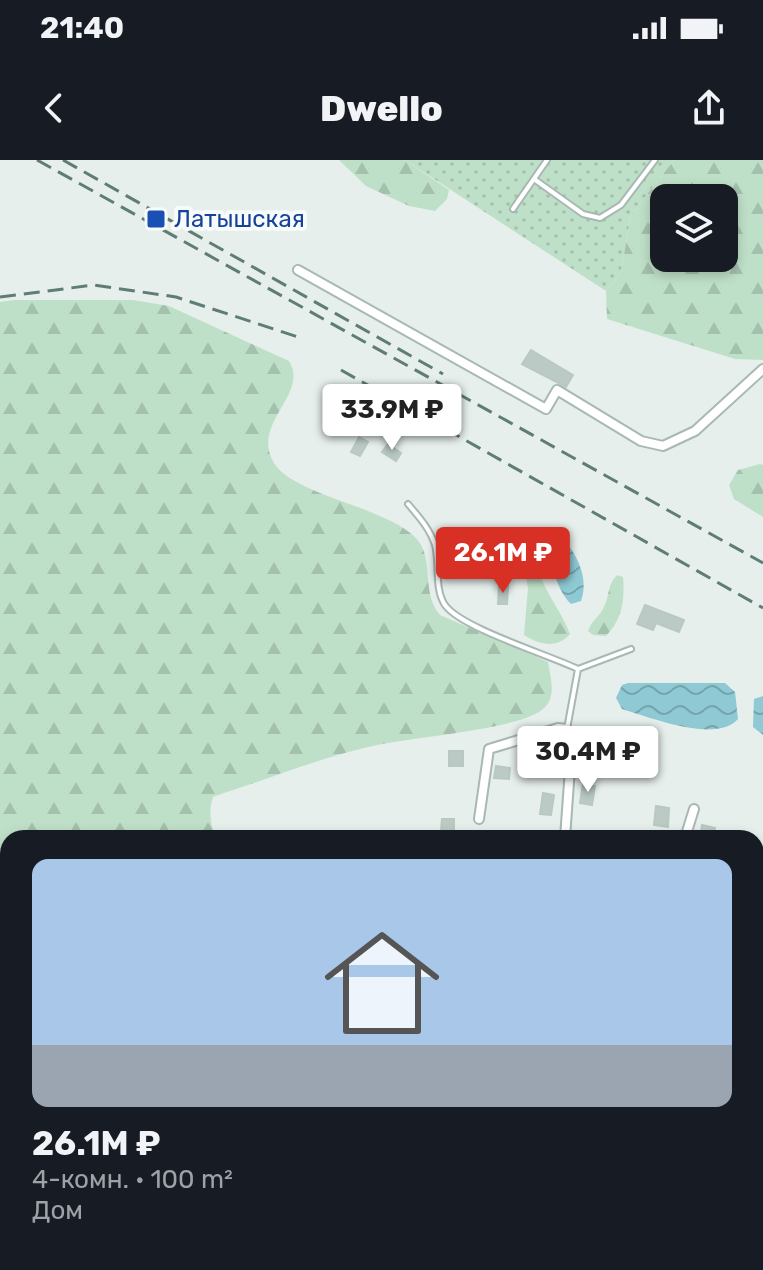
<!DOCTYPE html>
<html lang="ru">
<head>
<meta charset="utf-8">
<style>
  body { margin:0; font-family:Rubik,sans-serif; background:#242831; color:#f1f3f6; height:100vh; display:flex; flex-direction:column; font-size:30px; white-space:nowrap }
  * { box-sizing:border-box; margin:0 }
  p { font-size:26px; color:#9ea1a6 }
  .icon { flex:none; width:44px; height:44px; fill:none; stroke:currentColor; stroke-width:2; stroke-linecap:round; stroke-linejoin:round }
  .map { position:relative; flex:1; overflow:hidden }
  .side { position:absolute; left:0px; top:670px; width:764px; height:440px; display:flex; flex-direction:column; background:#171b24; border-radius:24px 24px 0 0; box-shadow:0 4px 12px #0003 }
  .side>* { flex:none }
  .buttons { position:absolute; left:650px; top:24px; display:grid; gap:16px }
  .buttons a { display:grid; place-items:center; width:88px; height:88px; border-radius:16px; background:#171b24; box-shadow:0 4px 12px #0003; font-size:40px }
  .price { position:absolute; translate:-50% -68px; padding:0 18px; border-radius:8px; background:#fff; color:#222; font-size:26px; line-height:52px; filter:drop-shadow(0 2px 4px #0008) }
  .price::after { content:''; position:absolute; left:50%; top:48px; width:24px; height:18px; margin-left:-12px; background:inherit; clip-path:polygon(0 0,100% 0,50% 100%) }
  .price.current { background:#d93025; color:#fff }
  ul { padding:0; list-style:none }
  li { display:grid; align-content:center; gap:16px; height:424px; padding:0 32px }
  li+li { border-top:2px solid #363941 }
  li span { display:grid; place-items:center; height:248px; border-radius:16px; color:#555 }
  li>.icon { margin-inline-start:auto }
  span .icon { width:144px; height:144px; fill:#fffc; stroke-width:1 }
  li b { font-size:34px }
  .status { display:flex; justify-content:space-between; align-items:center; height:56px; padding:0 40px; background:#171b24; direction:ltr }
  .status svg { height:22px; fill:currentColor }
  header { display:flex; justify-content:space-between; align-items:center; height:104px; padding:0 32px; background:#171b24; font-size:36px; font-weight:800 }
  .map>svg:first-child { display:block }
</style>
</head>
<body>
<div class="status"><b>21:40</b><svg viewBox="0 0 49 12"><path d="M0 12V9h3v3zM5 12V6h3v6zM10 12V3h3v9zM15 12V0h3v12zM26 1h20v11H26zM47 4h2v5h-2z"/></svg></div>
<header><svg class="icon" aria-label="back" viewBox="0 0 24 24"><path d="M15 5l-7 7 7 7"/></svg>Dwello<svg class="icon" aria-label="share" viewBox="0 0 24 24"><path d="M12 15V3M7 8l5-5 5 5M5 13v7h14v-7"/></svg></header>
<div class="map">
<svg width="763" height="1110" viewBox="0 0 763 1110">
  <defs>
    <pattern id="green-dots" width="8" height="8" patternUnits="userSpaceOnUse" patternTransform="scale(2)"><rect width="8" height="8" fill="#bfe0c8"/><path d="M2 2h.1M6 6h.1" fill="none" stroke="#a4c1ad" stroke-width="1.8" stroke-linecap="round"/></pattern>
    <pattern id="forest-firs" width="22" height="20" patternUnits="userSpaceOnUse" patternTransform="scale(2)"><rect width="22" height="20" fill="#bfe0c8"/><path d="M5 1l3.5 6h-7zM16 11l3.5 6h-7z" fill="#a4c1ad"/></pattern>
    <pattern id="water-waves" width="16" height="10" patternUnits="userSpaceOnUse" patternTransform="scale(2)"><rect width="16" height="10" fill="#8ec9d4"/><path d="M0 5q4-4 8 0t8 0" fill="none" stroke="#74a5ad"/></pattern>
  </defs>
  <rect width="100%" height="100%" fill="#e6efeb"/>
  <!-- green -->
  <path fill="url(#green-dots)" d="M 405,0 L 674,0 L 631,55 L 621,112 L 606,131 Z"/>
  <!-- forest -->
  <path fill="url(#forest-firs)" fill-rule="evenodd" d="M 339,0 L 405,0 L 449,30 L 447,39 L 435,51 L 409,46 L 366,26 Z
    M 674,0 L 763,0 L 763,200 L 735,199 L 607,159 L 606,131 L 621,112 L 631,55 ZM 664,38 L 724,38 L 724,98 L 664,98 Z
    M 14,140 L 133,140 L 169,146 L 289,201 C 310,234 250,263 274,303 C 294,335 381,346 414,376 C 436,396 420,432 440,455 L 548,502 C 551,520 558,541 539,552 C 509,570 415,577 377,585 C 325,596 274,617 224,633 L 213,637 C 208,652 211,664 215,678 L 8,678 L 8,1102 L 345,1102 L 348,1110 L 0,1110 L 0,142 Z
    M 760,304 L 763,305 L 763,357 L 734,339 L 729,325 L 738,310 Z
    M 520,368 L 528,368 C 535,382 534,396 539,411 C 545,433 562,452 570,474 C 557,489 540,485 524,475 L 528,428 L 518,376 Z
    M 617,415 L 623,417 C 625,440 622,460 606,476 L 593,475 L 588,471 C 591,461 600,456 604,447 C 610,435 607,425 617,415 Z
    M 763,1033 L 763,1078 L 756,1081 L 756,1035 Z
    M 609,1102 L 671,1102 L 637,1110 Z"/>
  <!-- water -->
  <path fill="url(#water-waves)" d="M 550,367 C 572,383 591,415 581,441 L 571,444 C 554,427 549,394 545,371 Z
    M 628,523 L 725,523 L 735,532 L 738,559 C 717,584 649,557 622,549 L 616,538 L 622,525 Z
    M 763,536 L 763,575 L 753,567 L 754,539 Z"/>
  <!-- building -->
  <path fill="#bbcac4" stroke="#b8c9c2" stroke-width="2" d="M 531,190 L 573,215 L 566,227 L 522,204 Z
    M 359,277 L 368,282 L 360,296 L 351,292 Z
    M 388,284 L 401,293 L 396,301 L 382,292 Z
    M 469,385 L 480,387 L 478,401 L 466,399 Z
    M 499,425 L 508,426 L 507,444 L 498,444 Z
    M 645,445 L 684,460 L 679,472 L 656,463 L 653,470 L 637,464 Z
    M 449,591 L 463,591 L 463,606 L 449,606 Z
    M 547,593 L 560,595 L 557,613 L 544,611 Z
    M 642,596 L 645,614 L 635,616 L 634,606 L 612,610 L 610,603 Z
    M 496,606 L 510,608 L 509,619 L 494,618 Z
    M 583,624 L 595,626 L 592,645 L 580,643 Z
    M 543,633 L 554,635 L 551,655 L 540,654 Z
    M 656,646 L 669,648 L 668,667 L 654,665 Z
    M 442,659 L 454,659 L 454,671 L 441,671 Z
    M 702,665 L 715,668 L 713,678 L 700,678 Z"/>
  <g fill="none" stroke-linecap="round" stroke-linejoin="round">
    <!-- lane casing -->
    <g stroke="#a8b8b2" stroke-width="8">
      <path id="lane" d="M 534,19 L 583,54 L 600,58 L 621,45 L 655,0
        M 513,49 L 547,0
        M 408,344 C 419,357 430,369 435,385 C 440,404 434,429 445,445 C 461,468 549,495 578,509
        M 567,569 L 578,509 L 631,489
        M 572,581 L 635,570
        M 591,1110 L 591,1102"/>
    </g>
    <!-- street casing -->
    <g stroke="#a8b8b2" stroke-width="12">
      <path id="street" d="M 298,110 L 546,249 L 557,230 L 641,281 L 663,286 L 695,271 L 763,209
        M 479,659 L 489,589 L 558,568 L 567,569 L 572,581 L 565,678
        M 685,678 L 694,649
        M 756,724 L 763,729
        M 756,900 L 763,902"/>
    </g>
    <!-- secondary casing -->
    <g stroke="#a4bbb3" stroke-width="16">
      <path id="secondary" d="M 745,1110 L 763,1106"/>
    </g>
    <!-- lane -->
    <use href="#lane" stroke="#fff" stroke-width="4"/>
    <!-- street -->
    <use href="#street" stroke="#fff" stroke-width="8"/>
    <!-- secondary -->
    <use href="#secondary" stroke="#fff" stroke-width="12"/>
    <!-- rail -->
    <path stroke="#5f7d75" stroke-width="3" stroke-dasharray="16 8" stroke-linecap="butt" d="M 37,0 L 763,403
      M 63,0 L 443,214
      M 0,137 L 94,125 L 176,137 L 298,177
      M 341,210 L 763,448"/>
  </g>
  <!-- markers -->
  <rect fill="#1a4fb4" stroke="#f7fbf9" stroke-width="3" x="146" y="49" width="20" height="20" rx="4"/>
  <g text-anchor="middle" stroke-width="8" stroke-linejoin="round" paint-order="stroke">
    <!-- transit labels -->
    <g font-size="24" fill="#164399" stroke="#f7fbf9" text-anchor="start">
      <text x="174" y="67">Латышская</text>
    </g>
  </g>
</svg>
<div class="buttons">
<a><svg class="icon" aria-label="layers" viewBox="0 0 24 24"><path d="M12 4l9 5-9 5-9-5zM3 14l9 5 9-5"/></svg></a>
</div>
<b class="price" style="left:392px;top:292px">33.9M ₽</b>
<b class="price current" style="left:503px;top:435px">26.1M ₽</b>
<b class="price" style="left:588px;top:634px">30.4M ₽</b>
<section class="side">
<ul>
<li><span style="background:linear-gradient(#a9c7e8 75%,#9aa5b1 0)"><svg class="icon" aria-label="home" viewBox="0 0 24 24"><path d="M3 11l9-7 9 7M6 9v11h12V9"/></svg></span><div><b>26.1M ₽</b><p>4-комн. · 100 m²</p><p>Дом</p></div></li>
</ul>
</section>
</div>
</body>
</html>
